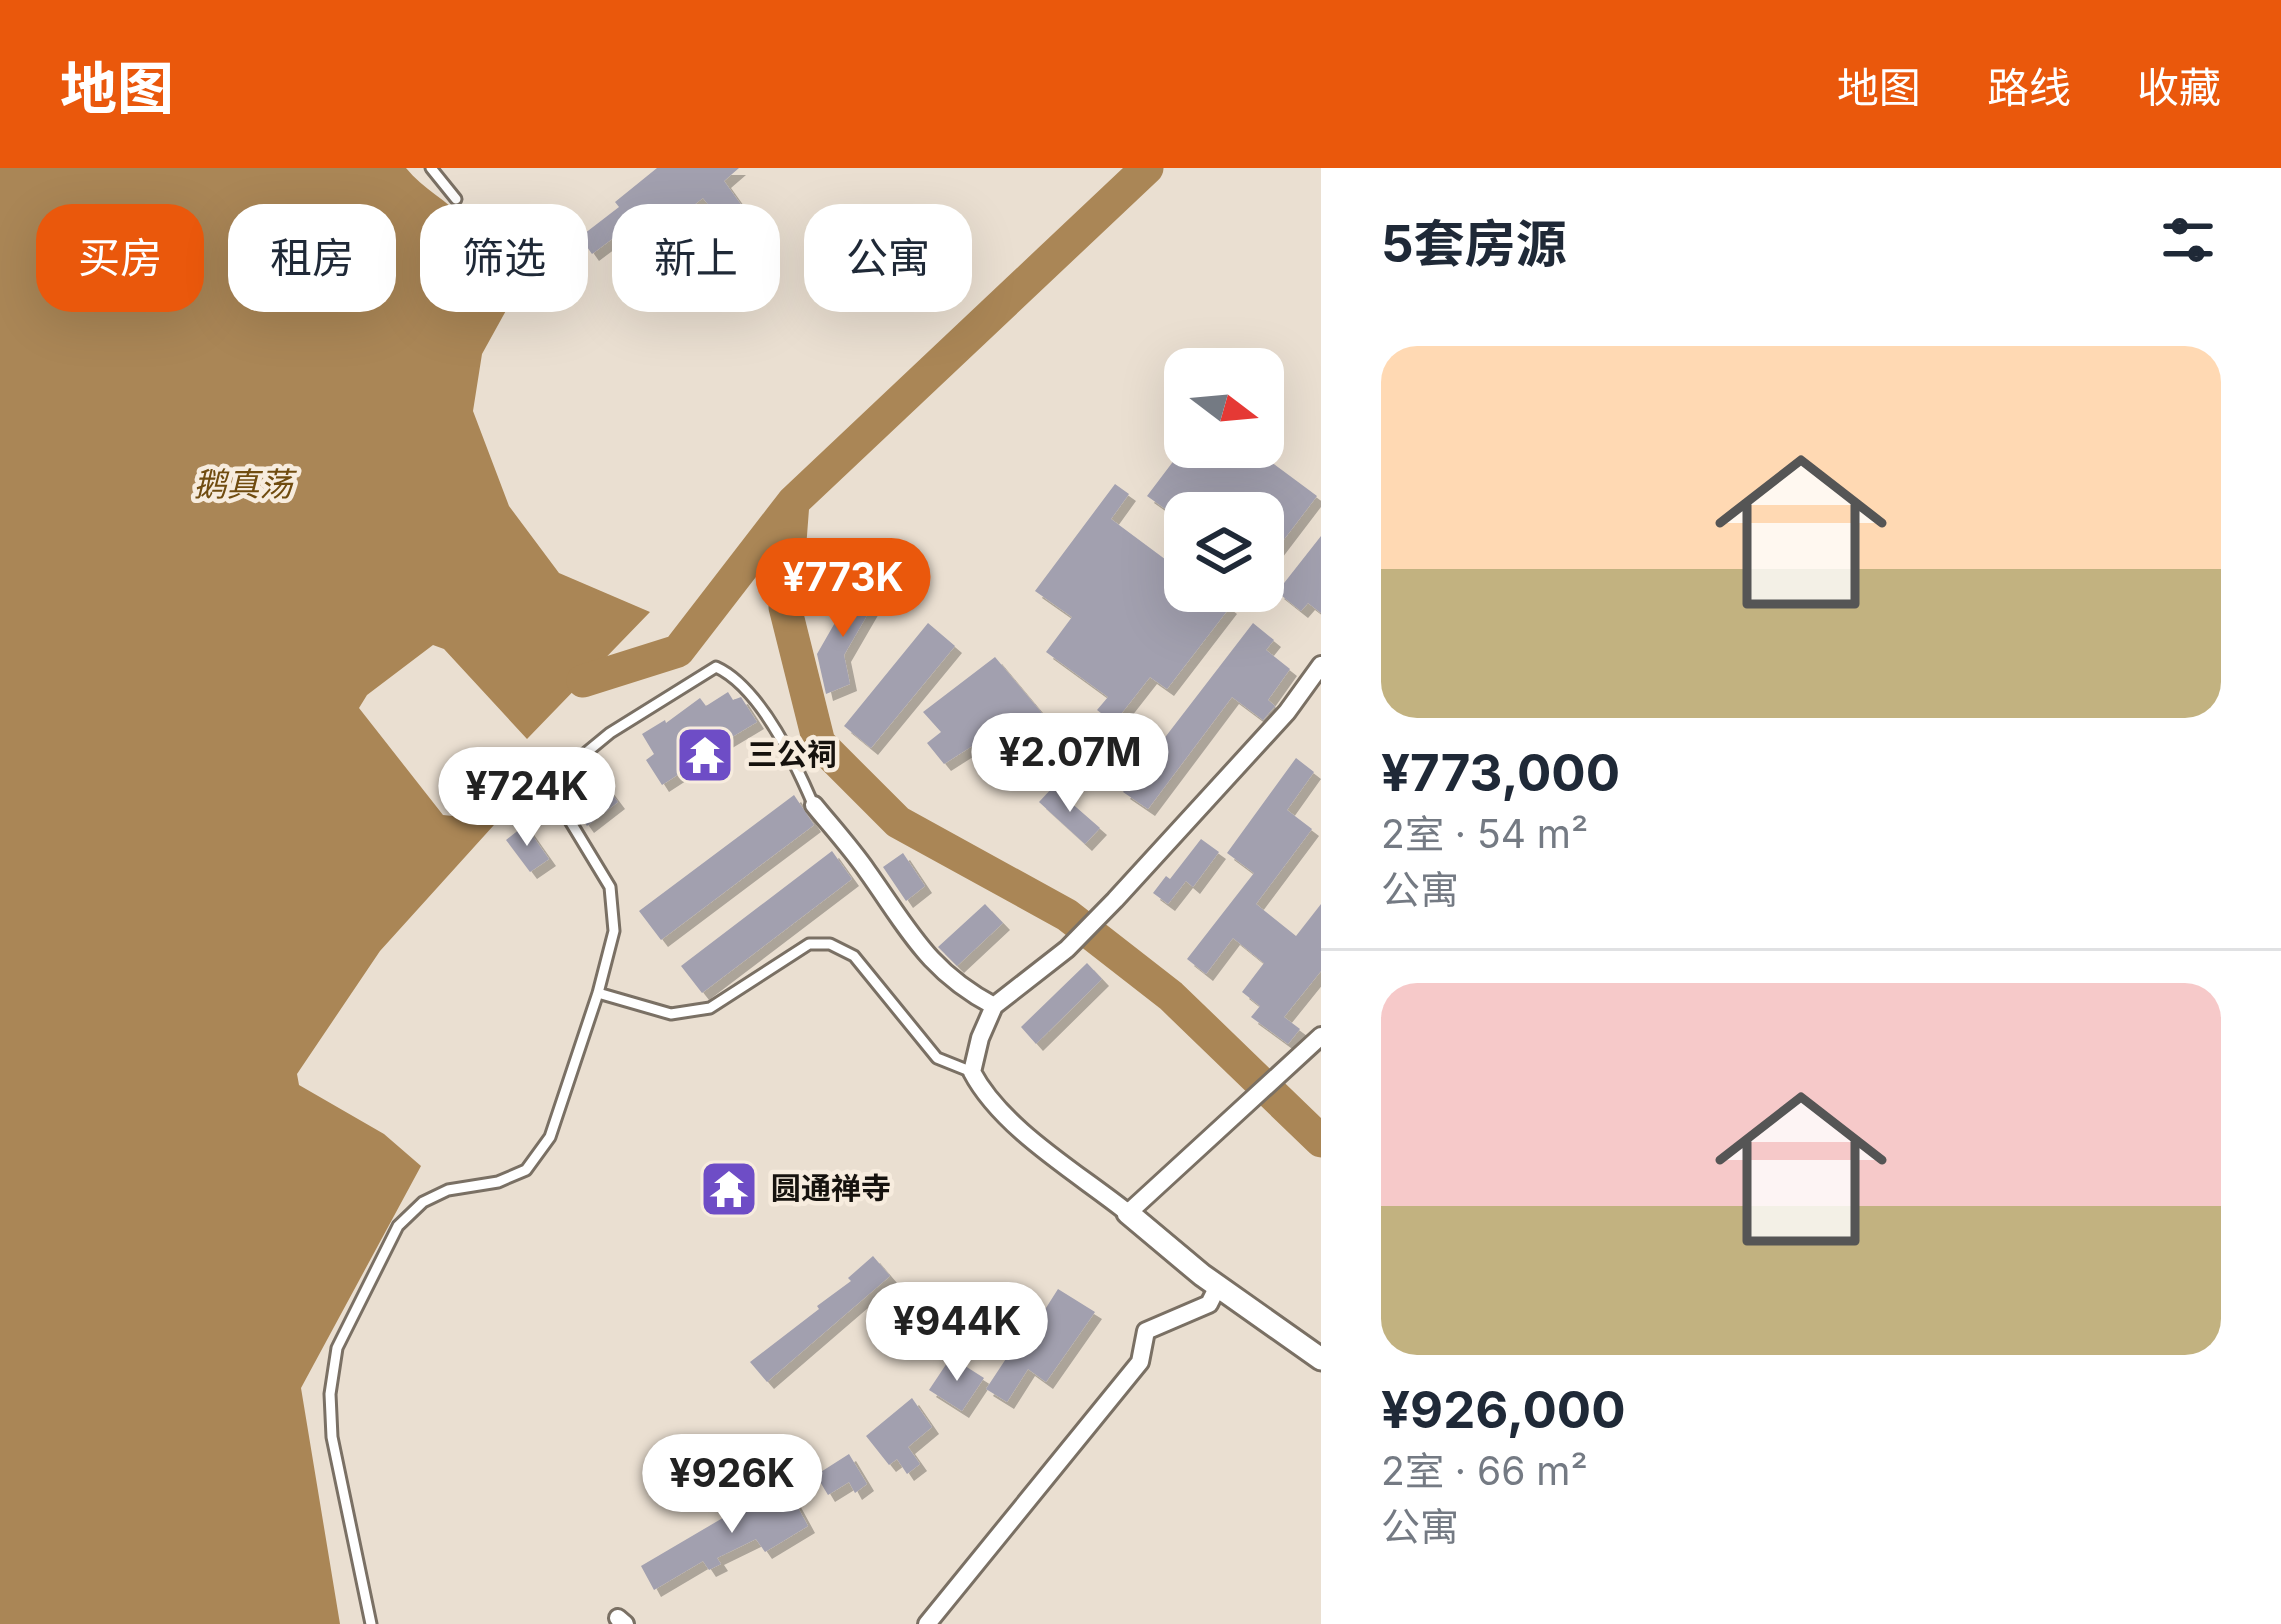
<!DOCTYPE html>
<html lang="zh">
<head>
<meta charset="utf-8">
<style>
  body { margin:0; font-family:Inter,"Noto Sans SC",sans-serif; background:#f6f6f7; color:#1f2937; height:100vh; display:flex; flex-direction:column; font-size:45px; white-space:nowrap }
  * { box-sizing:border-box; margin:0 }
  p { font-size:39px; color:#747a83 }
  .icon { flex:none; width:66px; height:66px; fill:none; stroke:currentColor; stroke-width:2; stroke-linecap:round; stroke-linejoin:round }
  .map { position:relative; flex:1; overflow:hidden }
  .side { display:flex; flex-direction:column; background:#fff; width:960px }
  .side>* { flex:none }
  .banner { position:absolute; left:36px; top:36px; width:1104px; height:108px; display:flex; gap:24px }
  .needle { width:78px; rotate:106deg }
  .controls { position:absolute; left:1164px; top:180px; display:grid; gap:24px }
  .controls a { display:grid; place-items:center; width:120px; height:120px; border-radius:24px; background:#fff; box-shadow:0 12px 48px #0002; font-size:60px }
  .price { position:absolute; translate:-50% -102px; padding:0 27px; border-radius:42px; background:#fff; color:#222; font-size:39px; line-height:78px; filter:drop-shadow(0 3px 6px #0008) }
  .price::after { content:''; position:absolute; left:50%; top:72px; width:36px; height:27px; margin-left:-18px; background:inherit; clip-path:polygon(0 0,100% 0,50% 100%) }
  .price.on { background:#ea580c; color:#fff }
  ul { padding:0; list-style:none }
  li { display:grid; align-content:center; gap:24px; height:636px; padding:0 60px }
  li+li { border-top:3px solid #e0e1e3 }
  li span { display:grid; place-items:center; height:372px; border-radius:36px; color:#555 }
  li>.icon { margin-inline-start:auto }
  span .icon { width:216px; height:216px; fill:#fffc; stroke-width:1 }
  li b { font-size:51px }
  h2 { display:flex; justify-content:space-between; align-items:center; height:144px; padding:0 60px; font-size:51px }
  .chip { padding:0 42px; border-radius:36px; background:#fff; box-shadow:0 12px 48px #0002; font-size:42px; line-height:108px }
  .chip.on { background:#ea580c; color:#fff }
  header { display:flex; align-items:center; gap:72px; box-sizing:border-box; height:168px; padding:0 60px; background:#ea580c; color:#fff }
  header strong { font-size:57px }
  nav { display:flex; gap:66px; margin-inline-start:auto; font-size:42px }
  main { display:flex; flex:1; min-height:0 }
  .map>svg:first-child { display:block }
</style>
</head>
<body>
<header>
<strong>地图</strong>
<nav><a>地图</a><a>路线</a><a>收藏</a></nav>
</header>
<main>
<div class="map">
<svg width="1321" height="1456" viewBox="0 0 1321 1456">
  <defs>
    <filter id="shadow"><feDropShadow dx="7" dy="7" stdDeviation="0" flood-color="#0004"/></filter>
  </defs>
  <rect width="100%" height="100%" fill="#eadfd1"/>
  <!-- water -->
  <path fill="#aa8656" d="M 0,0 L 406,0 C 423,21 447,32 465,52 C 489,77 500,105 508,139 L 482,186 L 473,243 L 509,338 L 559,405 L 650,444 L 527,571 L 444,481 L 433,477 L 367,527 L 359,540 L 443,647 L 462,649 L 488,628 L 503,647 L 380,783 L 297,906 L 299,917 L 384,966 L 421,998 L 301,1220 L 340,1456 L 0,1456 Z"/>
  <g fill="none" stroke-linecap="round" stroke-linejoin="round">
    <!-- river -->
    <path stroke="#aa8656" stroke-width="33" d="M 793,334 L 785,439 L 819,575 L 898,654 L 1067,747 L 1171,828 L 1321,973
      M 583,513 L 678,483 L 793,334 L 1147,0"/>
  </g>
  <!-- building -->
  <path fill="#a2a0af" filter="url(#shadow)" d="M 657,0 L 739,0 L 724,13 L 742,38 L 721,53 L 703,30 L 651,70 L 640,56 L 635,60 L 632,56 L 592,86 L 580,69 L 619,39 L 615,34 Z
    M 1184,279 L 1251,279 L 1317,328 L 1263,399 L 1263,345 L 1185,345 L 1185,355 L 1147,328 Z
    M 1115,316 L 1129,326 L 1111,351 L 1185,406 L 1185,423 L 1209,423 L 1230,439 L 1167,521 L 1150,509 L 1114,555 L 1097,542 L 1108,529 L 1046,484 L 1072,449 L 1035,423 Z
    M 1321,368 L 1321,445 L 1308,435 L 1301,443 L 1277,424 Z
    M 856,418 L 877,430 L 844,487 L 850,516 L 826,526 L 817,486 Z
    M 928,455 L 955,478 L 871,580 L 844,558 Z
    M 1253,455 L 1274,472 L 1266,482 L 1290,501 L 1268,532 L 1275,538 L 1263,552 L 1232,529 L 1148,641 L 1123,624 Z
    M 995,489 L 1056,562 L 1035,579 L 1062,607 L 1048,620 L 1013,583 L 997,594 L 980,573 L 944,596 L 927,575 L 941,564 L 923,544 Z
    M 728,524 L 733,532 L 741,529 L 757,554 L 712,581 L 723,595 L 709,606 L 699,593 L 662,617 L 646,592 L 654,586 L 642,566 L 665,552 L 666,555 L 700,530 L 706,538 Z
    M 1296,590 L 1314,604 L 1287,642 L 1312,661 L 1256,736 L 1296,768 L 1321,736 L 1321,803 L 1284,849 L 1300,861 L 1288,876 L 1251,849 L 1260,838 L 1242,824 L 1264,795 L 1233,770 L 1206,806 L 1187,791 L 1254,705 L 1227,685 Z
    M 591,598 L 618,634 L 587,658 L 560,620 Z
    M 1053,619 L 1100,660 L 1085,676 L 1039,634 Z
    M 794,627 L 814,657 L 661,772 L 639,743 Z
    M 525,657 L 549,691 L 530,704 L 506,672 Z
    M 1201,671 L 1219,684 L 1193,719 L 1186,713 L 1168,736 L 1153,725 L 1166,708 L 1170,711 Z
    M 832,683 L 852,711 L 702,825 L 681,798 Z
    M 903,685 L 925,718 L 906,733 L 883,699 Z
    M 985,736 L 1003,755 L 957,798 L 938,779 Z
    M 1087,795 L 1102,811 L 1036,876 L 1021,859 Z
    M 873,1088 L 890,1108 L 767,1214 L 750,1194 L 819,1141 L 817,1138 L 851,1113 L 848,1110 Z
    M 1058,1121 L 1095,1144 L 1046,1214 L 1028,1201 L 1007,1234 L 986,1221 L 1027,1159 L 1032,1162 Z
    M 951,1189 L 984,1210 L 962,1243 L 929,1222 Z
    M 912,1230 L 932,1259 L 908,1279 L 920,1296 L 907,1306 L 897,1291 L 889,1297 L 866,1268 Z
    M 849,1286 L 867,1316 L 855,1325 L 849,1314 L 828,1327 L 816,1307 Z
    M 784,1314 L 808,1358 L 765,1384 L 756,1371 L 717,1390 L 721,1396 L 709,1402 L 703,1393 L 654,1422 L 641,1398 Z"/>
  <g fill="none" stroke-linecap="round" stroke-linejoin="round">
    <!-- service casing -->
    <g stroke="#7a7064" stroke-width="15">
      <path id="service" d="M 431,0 L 456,31
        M 598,825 L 671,846 L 710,840 L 809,776 L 830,776 L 854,788 L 937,890 L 972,904
        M 371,1456 L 332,1269 L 330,1226 L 337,1180 L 398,1058 L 423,1034 L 448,1022 L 498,1014 L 526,1002 L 550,969 L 598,825 L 614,763 L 610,719 L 550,620 L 553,612 L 610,565 L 716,499 C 760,519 795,594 813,636"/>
    </g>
    <!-- minor casing -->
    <g stroke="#7a7064" stroke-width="22">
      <path id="minor" d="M 1321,497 L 1287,544 L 1115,732 L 1067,781 L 994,838 L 980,870 L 972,904 C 1002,961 1078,1005 1128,1045 L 1321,868
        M 814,637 C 832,659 851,680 867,703 C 909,762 928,803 994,838
        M 618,1450 L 625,1456
        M 927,1456 L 1140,1194 L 1146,1163 L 1209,1136 L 1218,1118"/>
    </g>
    <!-- tertiary casing -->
    <g stroke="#7a7064" stroke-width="27">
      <path id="tertiary" d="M 1128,1045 L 1202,1107 L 1321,1191"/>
    </g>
    <!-- service -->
    <use href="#service" stroke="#fff" stroke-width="9"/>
    <!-- minor -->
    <use href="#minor" stroke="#fff" stroke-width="16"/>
    <!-- tertiary -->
    <use href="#tertiary" stroke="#fff" stroke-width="21"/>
  </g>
  <!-- icons -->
  <defs>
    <g id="temple-square" transform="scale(3)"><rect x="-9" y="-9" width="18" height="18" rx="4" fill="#6e4dc6" stroke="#f7ecde"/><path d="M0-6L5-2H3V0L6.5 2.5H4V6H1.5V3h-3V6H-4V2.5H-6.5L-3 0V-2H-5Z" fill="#fff"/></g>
  </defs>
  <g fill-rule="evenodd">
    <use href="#temple-square" x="705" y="587"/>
    <use href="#temple-square" x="729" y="1021"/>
  </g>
  <g text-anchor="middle" stroke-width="9" stroke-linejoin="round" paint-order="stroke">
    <!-- poi labels -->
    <g font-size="30" font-weight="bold" fill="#16120e" stroke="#f7ecde" text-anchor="start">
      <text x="747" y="597">三公祠</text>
      <text x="771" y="1031">圆通禅寺</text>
    </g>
    <!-- water labels -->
    <g font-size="33" font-style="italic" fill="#704c10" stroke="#f7ecde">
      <text x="243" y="328">鹅真荡</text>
    </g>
  </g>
</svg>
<div class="controls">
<a><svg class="needle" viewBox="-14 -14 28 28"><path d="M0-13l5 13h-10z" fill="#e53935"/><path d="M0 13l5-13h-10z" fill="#747a83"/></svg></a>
<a><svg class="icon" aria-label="layers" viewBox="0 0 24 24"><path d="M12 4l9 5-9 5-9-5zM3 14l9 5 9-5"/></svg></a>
</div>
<b class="price on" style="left:843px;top:472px">¥773K</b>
<b class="price" style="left:1070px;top:647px">¥2.07M</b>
<b class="price" style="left:527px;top:681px">¥724K</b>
<b class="price" style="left:957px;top:1216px">¥944K</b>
<b class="price" style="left:732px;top:1368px">¥926K</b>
<div class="banner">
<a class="chip on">买房</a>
<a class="chip">租房</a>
<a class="chip">筛选</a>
<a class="chip">新上</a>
<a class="chip">公寓</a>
</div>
</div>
<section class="side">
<h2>5套房源<svg class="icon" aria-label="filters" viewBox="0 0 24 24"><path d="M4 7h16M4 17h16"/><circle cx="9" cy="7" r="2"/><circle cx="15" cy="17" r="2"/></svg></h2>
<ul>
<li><span style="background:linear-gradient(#ffd9b3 60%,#c2b280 0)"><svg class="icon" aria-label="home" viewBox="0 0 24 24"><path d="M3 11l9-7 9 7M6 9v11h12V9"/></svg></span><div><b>¥773,000</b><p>2室 · 54 m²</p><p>公寓</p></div></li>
<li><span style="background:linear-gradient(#f6c9c9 60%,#c2b280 0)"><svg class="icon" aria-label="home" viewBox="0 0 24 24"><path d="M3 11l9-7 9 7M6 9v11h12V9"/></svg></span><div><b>¥926,000</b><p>2室 · 66 m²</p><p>公寓</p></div></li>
</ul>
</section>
</main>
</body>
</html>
